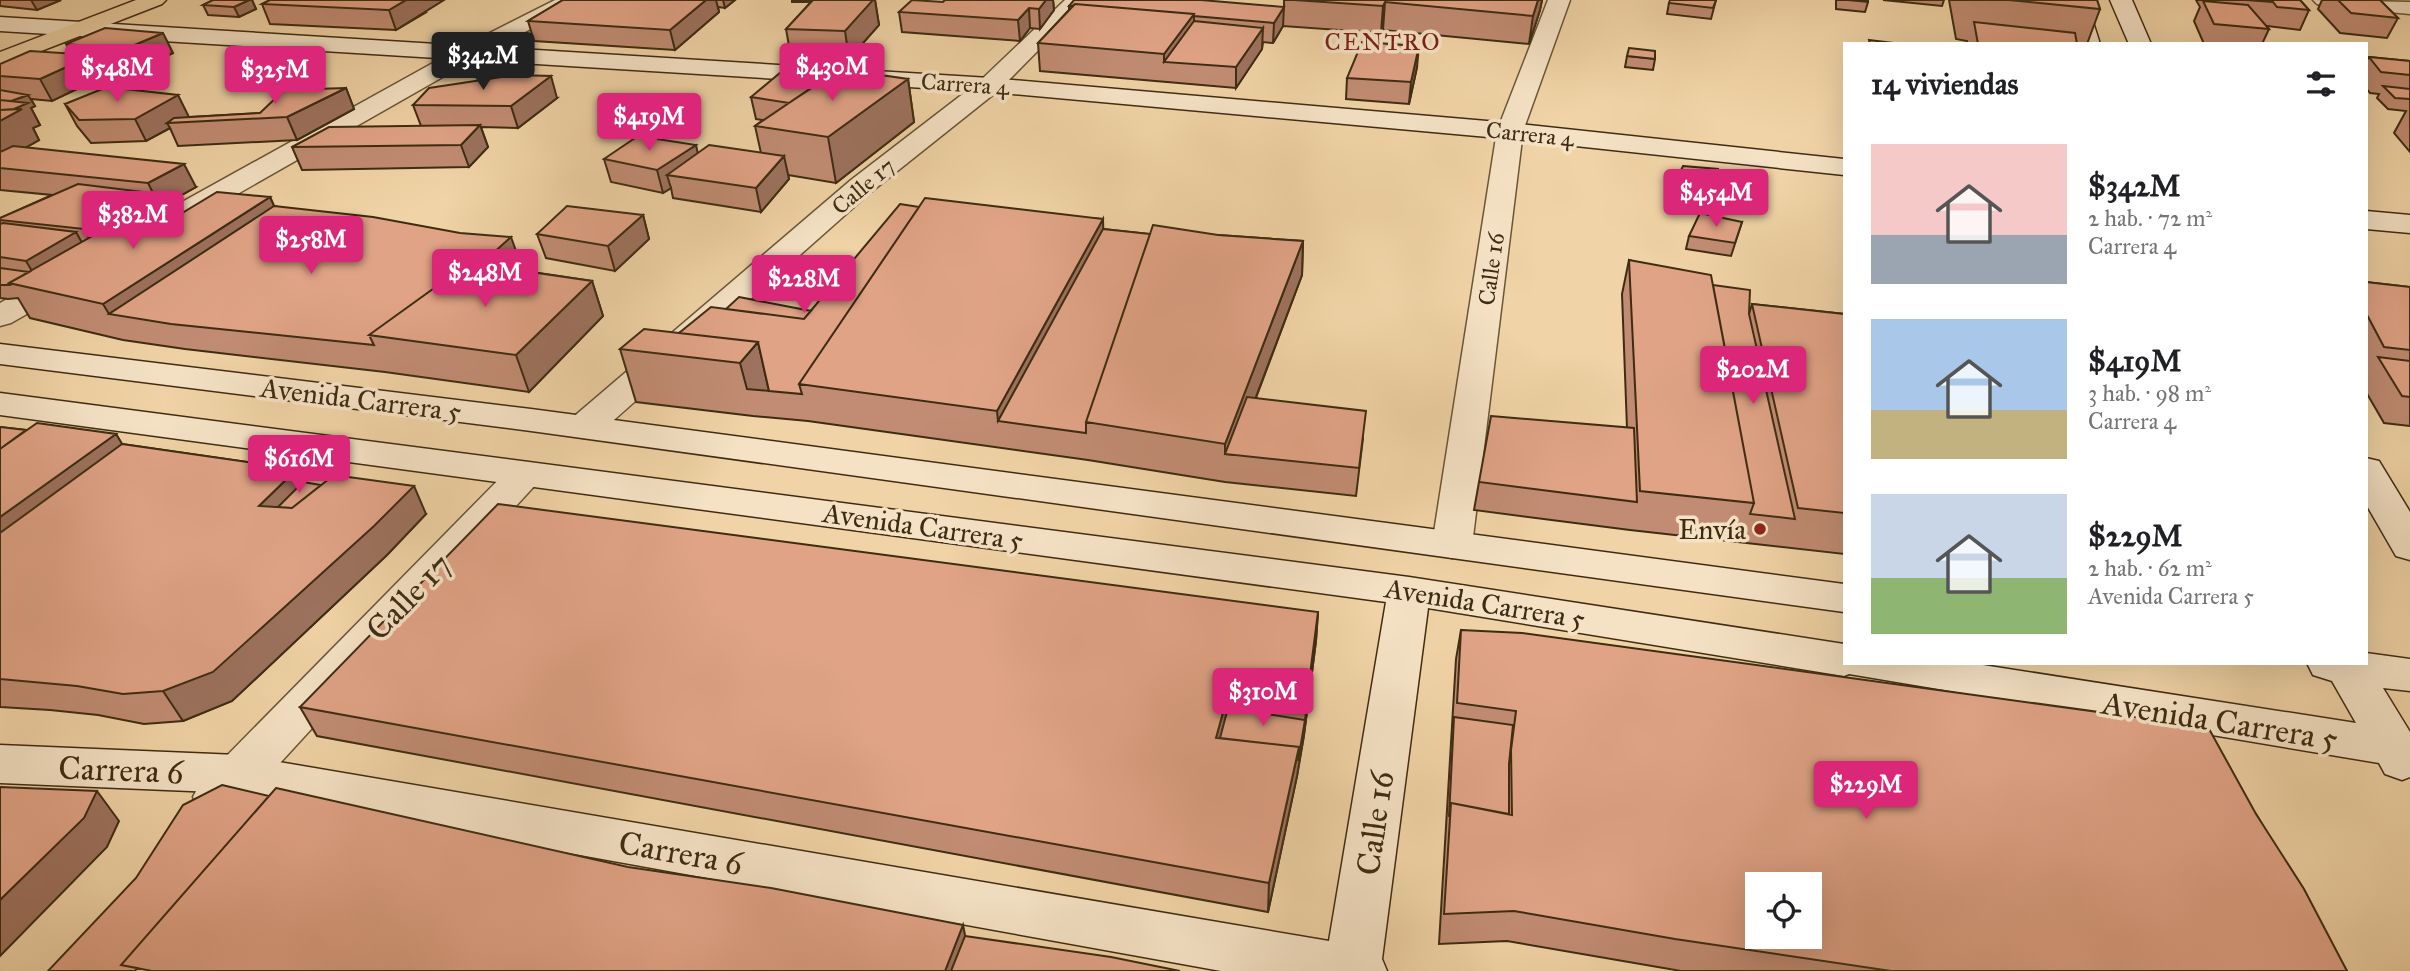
<!DOCTYPE html>
<html lang="es">
<head>
<meta charset="utf-8">
<style>
  body { margin:0; font-family:"IM FELL Great Primer",serif; background:#f2f2f2; color:#202124; height:100vh; display:flex; flex-direction:column; font-size:26px; white-space:nowrap }
  * { box-sizing:border-box; margin:0 }
  p { font-size:23px; color:#757577 }
  .icon { flex:none; width:38px; height:38px; fill:none; stroke:currentColor; stroke-width:2; stroke-linecap:round; stroke-linejoin:round }
  .map { position:relative; flex:1; overflow:hidden }
  .side { position:absolute; left:1843px; top:42px; width:525px; height:623px; display:flex; flex-direction:column; background:#fff; border-radius:0px; box-shadow:0 7px 28px #0002 }
  .side>* { flex:none }
  .tools { position:absolute; left:1745px; top:872px; display:grid; gap:14px }
  .tools a { display:grid; place-items:center; width:77px; height:77px; border-radius:0px; background:#fff; box-shadow:0 7px 28px #0002; font-size:35px }
  .price { position:absolute; translate:-50% -60px; padding:0 16px; border-radius:7px; background:#db2777; color:#fff; font-size:23px; line-height:46px; filter:drop-shadow(0 2px 4px #0008) }
  .price::after { content:''; position:absolute; left:50%; top:42px; width:21px; height:16px; margin-left:-10px; background:inherit; clip-path:polygon(0 0,100% 0,50% 100%) }
  .price.on { background:#222; color:#fff }
  ul { padding:0; list-style:none }
  li { display:flex; align-items:center; gap:21px; height:175px; padding:0 28px }
  li span { display:grid; place-items:center; flex:none; width:196px; height:140px; border-radius:0px; color:#555 }
  li>.icon { margin-inline-start:auto }
  span .icon { width:84px; height:84px; fill:#fffc; stroke-width:1 }
  li b { font-size:30px }
  h2 { display:flex; justify-content:space-between; align-items:center; height:84px; padding:0 28px; font-size:30px }
  .map>svg:first-child { display:block }
</style>
</head>
<body>
<div class="map">
<svg width="2410" height="971" viewBox="0 0 2410 971">
  <rect width="100%" height="100%" fill="#f0d3a6"/>
  <filter id="stains"><feTurbulence type="fractalNoise" baseFrequency=".00286" numOctaves="4"/><feColorMatrix values="0 0 0 0 .2 0 0 0 0 .09 0 0 0 0 .02 0 0 0 .5 -.17"/></filter>
  <radialGradient id="worn" r=".72"><stop offset=".6" stop-color="#630" stop-opacity="0"/><stop offset="1" stop-color="#630" stop-opacity=".3"/></radialGradient>
  <g fill="none" stroke-linecap="round" stroke-linejoin="round">
    <!-- street casing -->
    <g stroke="#6a5637" stroke-width="3">
      <path id="street" d="M 555,0 L 582,0 L 578,4 L 476,58 L 11,323 L 0,326 L 0,303 L 460,48 Z
        M 1065,0 L 1088,0 L 999,90 L 871,192 L 597,435 L 584,438 L 571,435 L 566,427 L 571,419 L 851,180 L 981,80 Z
        M 1548,0 L 1570,0 L 1523,131 L 1472,545 L 1466,554 L 1452,558 L 1438,554 L 1432,545 L 1497,131 Z
        M 2313,0 L 2410,2 L 2410,14 L 2324,6 L 2317,4 Z
        M 525,462 L 538,466 L 544,474 L 538,482 L 236,811 L 218,817 L 200,811 L 193,797 L 200,783 L 512,466 Z"/>
    </g>
    <!-- secondary casing -->
    <g stroke="#3e2c12" stroke-width="3">
      <path id="secondary" d="M 2064,0 L 2086,0 L 2100,44 L 2078,44 Z
        M 2110,0 L 2132,0 L 2151,44 L 2129,44 Z
        M 0,17 L 990,78 L 1510,123 L 1844,159 L 1844,175 L 1510,139 L 990,92 L 0,31 Z
        M 2366,211 L 2410,215 L 2410,233 L 2366,229 Z
        M 0,344 L 531,409 L 1844,584 L 1844,612 L 531,431 L 0,364 Z
        M 0,393 L 1409,577 L 1844,644 L 1844,663 L 1970,663 L 2356,723 L 2332,681 L 2313,675 L 2307,663 L 2366,663 L 2366,653 L 2410,659 L 2410,691 L 2383,688 L 2410,732 L 2410,777 L 2402,780 L 2385,774 L 2379,763 L 1849,674 L 1844,676 L 1428,608 L 1382,959 L 1387,971 L 1221,971 L 238,793 L 0,783 L 0,745 L 238,755 L 1329,941 L 1386,602 L 0,415 Z
        M 2366,458 L 2379,461 L 2410,512 L 2410,560 L 2396,556 L 2366,504 Z"/>
    </g>
    <!-- primary casing -->
    <g stroke="#3e2c12" stroke-width="3">
      <path id="primary" d="M 136,0 L 166,0 L 162,4 L 0,67 L 0,52 Z"/>
    </g>
    <!-- street -->
    <use href="#street" fill="#f5e2c5" fill-rule="evenodd"/>
    <!-- secondary -->
    <use href="#secondary" fill="#f5e2c5" fill-rule="evenodd"/>
    <!-- primary -->
    <use href="#primary" fill="#f0d3a6" fill-rule="evenodd"/>
  </g>
  <!-- wall -->
  <path fill="#c18c73" stroke="#3e2c12" stroke-width="2" d="M 0,0 L 61,0 L 37,10 L 0,6 Z
    M 213,0 L 252,0 L 256,9 L 239,17 L 208,15 L 203,5 Z
    M 270,0 L 425,13 L 396,30 L 270,24 L 262,4 Z
    M 563,0 L 735,0 L 725,8 L 718,7 L 719,12 L 675,50 L 534,41 L 528,21 Z
    M 792,0 L 875,0 L 879,25 L 849,59 L 791,57 L 786,29 L 811,2 L 792,2 Z
    M 945,0 L 1053,0 L 1054,10 L 1040,29 L 1030,28 L 1020,41 L 902,32 L 899,12 L 943,2 Z
    M 1284,0 L 1542,0 L 1540,10 L 1529,44 L 1383,30 L 1381,33 L 1283,26 L 1273,43 L 1263,42 L 1262,49 L 1236,88 L 1040,71 L 1038,43 L 1069,10 L 1069,6 L 1284,7 Z
    M 1716,0 L 1711,19 L 1667,14 L 1669,3 Z
    M 1836,0 L 1868,0 L 1868,2 L 1865,12 L 1836,9 Z
    M 1883,0 L 1944,0 L 1942,6 Z
    M 1949,0 L 2097,0 L 2100,9 L 2087,44 L 1967,44 L 1967,41 L 1956,39 Z
    M 2196,0 L 2300,0 L 2309,10 L 2300,30 L 2267,26 L 2269,29 L 2262,44 L 2204,44 L 2194,21 L 2200,7 Z
    M 2322,0 L 2380,0 L 2398,18 L 2387,38 L 2340,33 L 2318,9 Z
    M 66,44 L 173,53 L 135,70 L 99,67 L 104,76 L 52,101 L 31,99 L 35,106 L 31,108 L 40,125 L 33,128 L 39,140 L 25,148 L 196,187 L 160,207 L 159,207 L 164,217 L 149,225 L 159,227 L 270,197 L 274,206 L 520,262 L 512,269 L 592,281 L 603,316 L 529,392 L 385,372 L 185,349 L 123,340 L 30,318 L 18,298 L 8,299 L 0,298 L 0,218 L 52,195 L 0,190 L 0,64 L 71,53 Z
    M 1627,56 L 1655,59 L 1653,70 L 1625,67 Z
    M 2369,57 L 2410,61 L 2410,152 L 2394,133 L 2406,111 L 2388,109 L 2377,98 L 2379,94 L 2370,93 L 2366,88 L 2366,62 Z
    M 1417,67 L 1409,104 L 1346,99 L 1347,78 Z
    M 908,79 L 914,122 L 836,183 L 788,175 L 789,179 L 761,212 L 673,198 L 671,188 L 663,193 L 611,182 L 604,159 L 698,153 L 761,153 L 755,126 L 763,120 L 756,119 L 751,97 Z
    M 346,88 L 354,109 L 297,140 L 178,146 L 170,128 L 146,141 L 91,143 L 77,126 L 65,104 L 189,117 L 260,113 Z
    M 557,98 L 518,128 L 481,127 L 488,147 L 469,167 L 302,170 L 292,147 L 421,126 L 413,105 Z
    M 1675,183 L 1717,187 L 1714,199 L 1673,195 Z
    M 919,207 L 1103,219 L 1103,229 L 1150,234 L 1218,235 L 1303,241 L 1302,275 L 1256,398 L 1363,438 L 1356,496 L 1225,482 L 1088,460 L 808,421 L 753,416 L 636,402 L 620,349 L 679,333 L 726,309 L 811,311 Z
    M 643,215 L 649,239 L 615,271 L 546,258 L 537,234 Z
    M 1742,222 L 1731,256 L 1686,249 L 1689,236 Z
    M 1629,260 L 1713,285 L 1749,314 L 1752,304 L 1844,314 L 1844,554 L 1630,530 L 1474,510 L 1479,482 L 1627,428 L 1622,294 Z
    M 2366,282 L 2410,287 L 2410,426 L 2384,423 L 2366,392 Z
    M 0,427 L 26,430 L 116,434 L 122,444 L 297,469 L 303,482 L 426,514 L 387,555 L 232,701 L 183,721 L 144,724 L 98,715 L 50,710 L 0,707 Z
    M 1318,612 L 1316,641 L 1304,735 L 1297,776 L 1268,912 L 317,736 L 300,707 Z
    M 1461,630 L 2256,814 L 2347,971 L 1681,971 L 1507,941 L 1439,944 L 1456,659 Z"/>
  <!-- shaded-wall -->
  <path fill="#9d725e" stroke="#3e2c12" stroke-width="2" d="M 31,0 L 61,0 L 37,10 Z
    M 249,0 L 252,0 L 256,9 L 239,17 L 234,7 Z
    M 406,0 L 444,0 L 396,30 L 389,10 Z
    M 706,0 L 716,0 L 719,12 L 675,50 L 670,30 Z
    M 723,0 L 735,0 L 725,8 Z
    M 871,0 L 875,0 L 879,25 L 849,59 L 845,31 Z
    M 1046,0 L 1053,0 L 1054,10 L 1040,29 L 1039,9 Z
    M 1538,0 L 1542,0 L 1540,10 L 1529,44 L 1533,16 Z
    M 1385,2 L 1383,30 L 1381,33 L 1383,6 Z
    M 1284,7 L 1283,26 L 1273,43 L 1274,23 Z
    M 1029,8 L 1030,28 L 1020,41 L 1018,20 Z
    M 1194,14 L 1194,41 L 1164,62 L 1164,54 Z
    M 1263,28 L 1262,49 L 1236,88 L 1236,67 Z
    M 163,33 L 173,53 L 135,70 L 125,49 Z
    M 1419,46 L 1417,67 L 1409,104 L 1411,82 Z
    M 93,55 L 104,76 L 52,101 L 40,79 Z
    M 551,76 L 557,98 L 518,128 L 511,106 Z
    M 908,79 L 914,122 L 836,183 L 828,137 Z
    M 346,88 L 354,109 L 297,140 L 287,117 Z
    M 28,95 L 35,106 L 31,108 L 40,125 L 33,128 L 39,140 L 0,162 L 0,105 Z
    M 178,95 L 189,117 L 167,123 L 170,128 L 146,141 L 135,119 Z
    M 480,125 L 488,147 L 469,167 L 461,145 Z
    M 696,145 L 701,168 L 667,175 L 671,188 L 663,193 L 657,170 Z
    M 784,156 L 789,179 L 761,212 L 756,188 Z
    M 184,164 L 196,187 L 160,207 L 148,183 Z
    M 152,193 L 164,217 L 97,254 L 84,229 Z
    M 270,197 L 285,230 L 109,314 L 103,304 Z
    M 643,215 L 649,239 L 615,271 L 608,246 Z
    M 1103,219 L 1104,253 L 998,421 L 997,411 Z
    M 76,232 L 90,257 L 41,286 L 26,261 Z
    M 511,237 L 520,262 L 482,297 L 384,337 Z
    M 1303,241 L 1302,275 L 1234,455 L 1225,454 L 1225,444 Z
    M 592,281 L 603,316 L 529,392 L 516,355 Z
    M 758,342 L 769,391 L 747,389 L 740,363 Z
    M 116,434 L 139,472 L 0,577 L 0,517 Z
    M 297,469 L 311,497 L 287,521 L 259,506 Z
    M 414,486 L 426,514 L 387,555 L 232,701 L 183,721 L 163,691 Z
    M 1318,612 L 1316,641 L 1304,735 L 1297,776 L 1268,912 L 1269,883 L 1305,720 Z
    M 1228,694 L 1228,724 L 1220,752 L 1216,738 Z
    M 97,791 L 119,821 L 107,847 L 0,956 L 0,900 Z
    M 963,925 L 971,965 L 968,971 L 945,971 Z"/>
  <!-- building -->
  <path fill="#e0a386" stroke="#3e2c12" stroke-width="2" fill-rule="evenodd" d="M 213,0 L 249,0 L 234,7 L 203,5 Z
    M 270,0 L 406,0 L 389,10 L 262,4 Z
    M 563,0 L 706,0 L 670,30 L 528,21 Z
    M 813,0 L 873,0 L 845,31 L 786,29 Z
    M 912,0 L 943,2 L 945,0 L 1046,0 L 1039,9 L 1029,8 L 1018,20 L 899,12 Z
    M 1074,0 L 1201,0 L 1284,7 L 1274,23 L 1194,16 L 1194,14 L 1075,4 L 1072,6 L 1069,6 Z
    M 1294,0 L 1538,0 L 1533,16 L 1385,2 L 1383,6 Z
    M 1670,0 L 1716,0 L 1713,8 L 1669,3 Z
    M 1848,0 L 1868,0 L 1868,2 Z
    M 2009,0 L 2097,0 L 2100,9 Z
    M 2246,0 L 2300,0 L 2309,10 L 2277,7 L 2273,2 Z
    M 2338,0 L 2380,0 L 2398,18 L 2351,13 Z
    M 2203,1 L 2248,5 L 2269,29 L 2214,24 Z
    M 1075,4 L 1194,14 L 1164,54 L 1038,43 Z
    M 1194,21 L 1263,28 L 1236,67 L 1164,62 Z
    M 1974,22 L 2075,33 L 2077,44 L 1978,44 Z
    M 105,28 L 163,33 L 125,49 L 66,44 Z
    M 1869,40 L 1902,44 L 1870,44 Z
    M 1362,42 L 1419,46 L 1411,82 L 1347,78 Z
    M 1629,48 L 1655,51 L 1655,59 L 1627,56 Z
    M 30,51 L 93,55 L 40,79 L 0,76 L 0,64 Z
    M 2369,57 L 2410,61 L 2410,75 L 2381,72 Z
    M 839,69 L 908,79 L 828,137 L 755,126 Z
    M 781,72 L 831,75 L 789,103 L 751,97 Z
    M 515,75 L 551,76 L 511,106 L 413,105 L 429,88 Z
    M 2383,86 L 2410,89 L 2410,99 L 2395,98 Z
    M 107,87 L 178,95 L 135,119 L 79,120 L 65,104 Z
    M 346,88 L 287,117 L 167,123 L 174,118 L 260,113 L 284,90 Z
    M 0,90 L 28,95 L 11,101 L 0,100 Z
    M 0,100 L 28,103 L 14,109 L 0,110 Z
    M 22,109 L 0,121 L 0,110 Z
    M 480,125 L 461,145 L 292,147 L 329,127 Z
    M 638,136 L 696,145 L 657,170 L 604,159 Z
    M 709,145 L 784,156 L 756,188 L 667,175 Z
    M 13,146 L 184,164 L 148,183 L 0,168 L 0,152 Z
    M 1683,166 L 1718,169 L 1717,187 L 1675,183 Z
    M 78,184 L 152,193 L 84,229 L 0,220 L 0,218 Z
    M 217,192 L 270,197 L 103,304 L 9,283 L 119,221 L 159,227 Z
    M 925,198 L 1103,219 L 997,411 L 799,384 Z
    M 900,204 L 919,207 L 799,384 L 802,394 L 769,391 L 758,342 L 679,333 L 711,307 L 804,319 Z
    M 274,206 L 373,217 L 460,233 L 511,237 L 481,264 L 469,263 L 369,335 L 374,345 L 171,324 L 109,314 Z
    M 567,206 L 643,215 L 608,246 L 537,234 Z
    M 1700,213 L 1742,222 L 1735,243 L 1689,236 Z
    M 3,223 L 76,232 L 26,261 L 0,257 L 0,224 Z
    M 1153,225 L 1218,235 L 1303,241 L 1225,444 L 1086,422 Z
    M 1103,229 L 1150,234 L 1086,422 L 1086,433 L 998,421 Z
    M 1629,260 L 1711,275 L 1754,503 L 1640,491 Z
    M 469,263 L 592,281 L 516,355 L 369,335 Z
    M 0,268 L 29,272 L 9,283 L 10,285 L 0,285 Z
    M 2366,282 L 2410,287 L 2410,350 L 2384,347 L 2366,313 Z
    M 1713,285 L 1750,290 L 1749,314 L 1795,519 L 1750,514 L 1754,503 Z
    M 739,297 L 811,311 L 804,319 L 726,309 Z
    M 1752,304 L 1844,314 L 1844,513 L 1798,508 Z
    M 644,329 L 758,342 L 740,363 L 620,349 Z
    M 2378,357 L 2410,361 L 2410,397 L 2402,396 Z
    M 1247,397 L 1366,411 L 1359,468 L 1225,454 Z
    M 1491,416 L 1634,428 L 1637,502 L 1479,482 Z
    M 37,423 L 116,434 L 0,517 L 0,449 Z
    M 0,427 L 26,430 L 0,449 Z
    M 122,444 L 297,469 L 259,506 L 292,508 L 334,475 L 414,486 L 374,526 L 213,672 L 163,691 L 123,694 L 77,686 L 0,679 L 0,533 Z
    M 303,482 L 321,485 L 292,508 L 278,507 Z
    M 498,504 L 1318,612 L 1306,706 L 1228,694 L 1216,738 L 1299,747 L 1269,883 L 300,707 Z
    M 1461,630 L 1522,633 L 2208,727 L 2256,814 L 2304,889 L 2347,971 L 1891,971 L 1675,939 L 1514,911 L 1444,914 L 1451,803 L 1512,815 L 1511,750 L 1516,711 L 1457,703 ZM 1757,884 L 1810,884 L 1810,936 L 1757,936 Z
    M 1228,708 L 1305,720 L 1298,761 L 1299,747 L 1220,738 Z
    M 1454,717 L 1513,725 L 1509,764 L 1509,814 L 1451,803 L 1449,817 Z
    M 222,785 L 269,796 L 121,965 L 137,968 L 135,971 L 48,971 L 136,878 L 183,805 Z
    M 0,787 L 97,791 L 84,818 L 0,900 Z
    M 276,788 L 628,867 L 771,888 L 963,925 L 945,971 L 152,971 L 121,965 Z
    M 965,936 L 1111,957 L 1180,971 L 951,971 Z"/>
  <!-- markers -->
  <circle fill="#8f2418" stroke="#f5e2c5" stroke-width="2.5" cx="1760" cy="529" r="7"/>
  <g text-anchor="middle" stroke-width="7" stroke-linejoin="round" paint-order="stroke">
    <!-- far-street labels -->
    <g font-size="23" fill="#3e2c12" stroke="#f5e2c5">
      <text transform="translate(965 84) rotate(4)" y="8">Carrera 4</text>
      <text transform="translate(1530 134) rotate(6)" y="8">Carrera 4</text>
      <text transform="translate(863 186) rotate(-40)" y="8">Calle 17</text>
      <text transform="translate(1491 269) rotate(-82)" y="8">Calle 16</text>
    </g>
    <!-- far-neighbourhood labels -->
    <g font-size="24" letter-spacing="2" fill="#7a1f14" stroke="#f5e2c5">
      <text x="1383" y="50">CENTRO</text>
    </g>
    <!-- street labels -->
    <g font-size="28" fill="#3e2c12" stroke="#f5e2c5">
      <text transform="translate(361 399) rotate(7)" y="10">Avenida Carrera 5</text>
      <text transform="translate(923 526) rotate(8)" y="10">Avenida Carrera 5</text>
      <text transform="translate(1485 603) rotate(9)" y="10">Avenida Carrera 5</text>
    </g>
    <!-- poi labels -->
    <g font-size="28" fill="#3e2c12" stroke="#f5e2c5" text-anchor="end">
      <text x="1746" y="539">Envía</text>
    </g>
    <!-- near-street labels -->
    <g font-size="33" fill="#3e2c12" stroke="#f5e2c5">
      <text transform="translate(408 596) rotate(-46)" y="12">Calle 17</text>
      <text transform="translate(2220 720) rotate(9)" y="12">Avenida Carrera 5</text>
      <text transform="translate(121 769) rotate(2)" y="12">Carrera 6</text>
      <text transform="translate(1374 823) rotate(-82)" y="12">Calle 16</text>
      <text transform="translate(681 852) rotate(10)" y="12">Carrera 6</text>
    </g>
  </g>
  <rect width="100%" height="100%" filter="url(#stains)"/>
  <rect width="100%" height="100%" fill="url(#worn)"/>
</svg>
<div class="tools">
<a><svg class="icon" aria-label="locate" viewBox="0 0 24 24"><circle cx="12" cy="12" r="6"/><path d="M12 2v4M12 18v4M2 12h4M18 12h4"/></svg></a>
</div>
<b class="price on" style="left:483px;top:92px">$342M</b>
<b class="price" style="left:832px;top:103px">$430M</b>
<b class="price" style="left:117px;top:104px">$548M</b>
<b class="price" style="left:275px;top:106px">$325M</b>
<b class="price" style="left:649px;top:153px">$419M</b>
<b class="price" style="left:1716px;top:229px">$454M</b>
<b class="price" style="left:133px;top:251px">$382M</b>
<b class="price" style="left:311px;top:276px">$258M</b>
<b class="price" style="left:485px;top:309px">$248M</b>
<b class="price" style="left:804px;top:315px">$228M</b>
<b class="price" style="left:1753px;top:406px">$202M</b>
<b class="price" style="left:299px;top:495px">$616M</b>
<b class="price" style="left:1263px;top:728px">$310M</b>
<b class="price" style="left:1866px;top:821px">$229M</b>
<section class="side">
<h2>14 viviendas<svg class="icon" aria-label="filters" viewBox="0 0 24 24"><path d="M4 7h16M4 17h16"/><circle cx="9" cy="7" r="2"/><circle cx="15" cy="17" r="2"/></svg></h2>
<ul>
<li><span style="background:linear-gradient(#f6c9c9 65%,#9aa5b1 0)"><svg class="icon" aria-label="home" viewBox="0 0 24 24"><path d="M3 11l9-7 9 7M6 9v11h12V9"/></svg></span><div><b>$342M</b><p>2 hab. · 72 m²</p><p>Carrera 4</p></div></li>
<li><span style="background:linear-gradient(#a9c7e8 65%,#c2b280 0)"><svg class="icon" aria-label="home" viewBox="0 0 24 24"><path d="M3 11l9-7 9 7M6 9v11h12V9"/></svg></span><div><b>$419M</b><p>3 hab. · 98 m²</p><p>Carrera 4</p></div></li>
<li><span style="background:linear-gradient(#c9d6e8 60%,#8fb573 0)"><svg class="icon" aria-label="home" viewBox="0 0 24 24"><path d="M3 11l9-7 9 7M6 9v11h12V9"/></svg></span><div><b>$229M</b><p>2 hab. · 62 m²</p><p>Avenida Carrera 5</p></div></li>
</ul>
</section>
</div>
</body>
</html>
